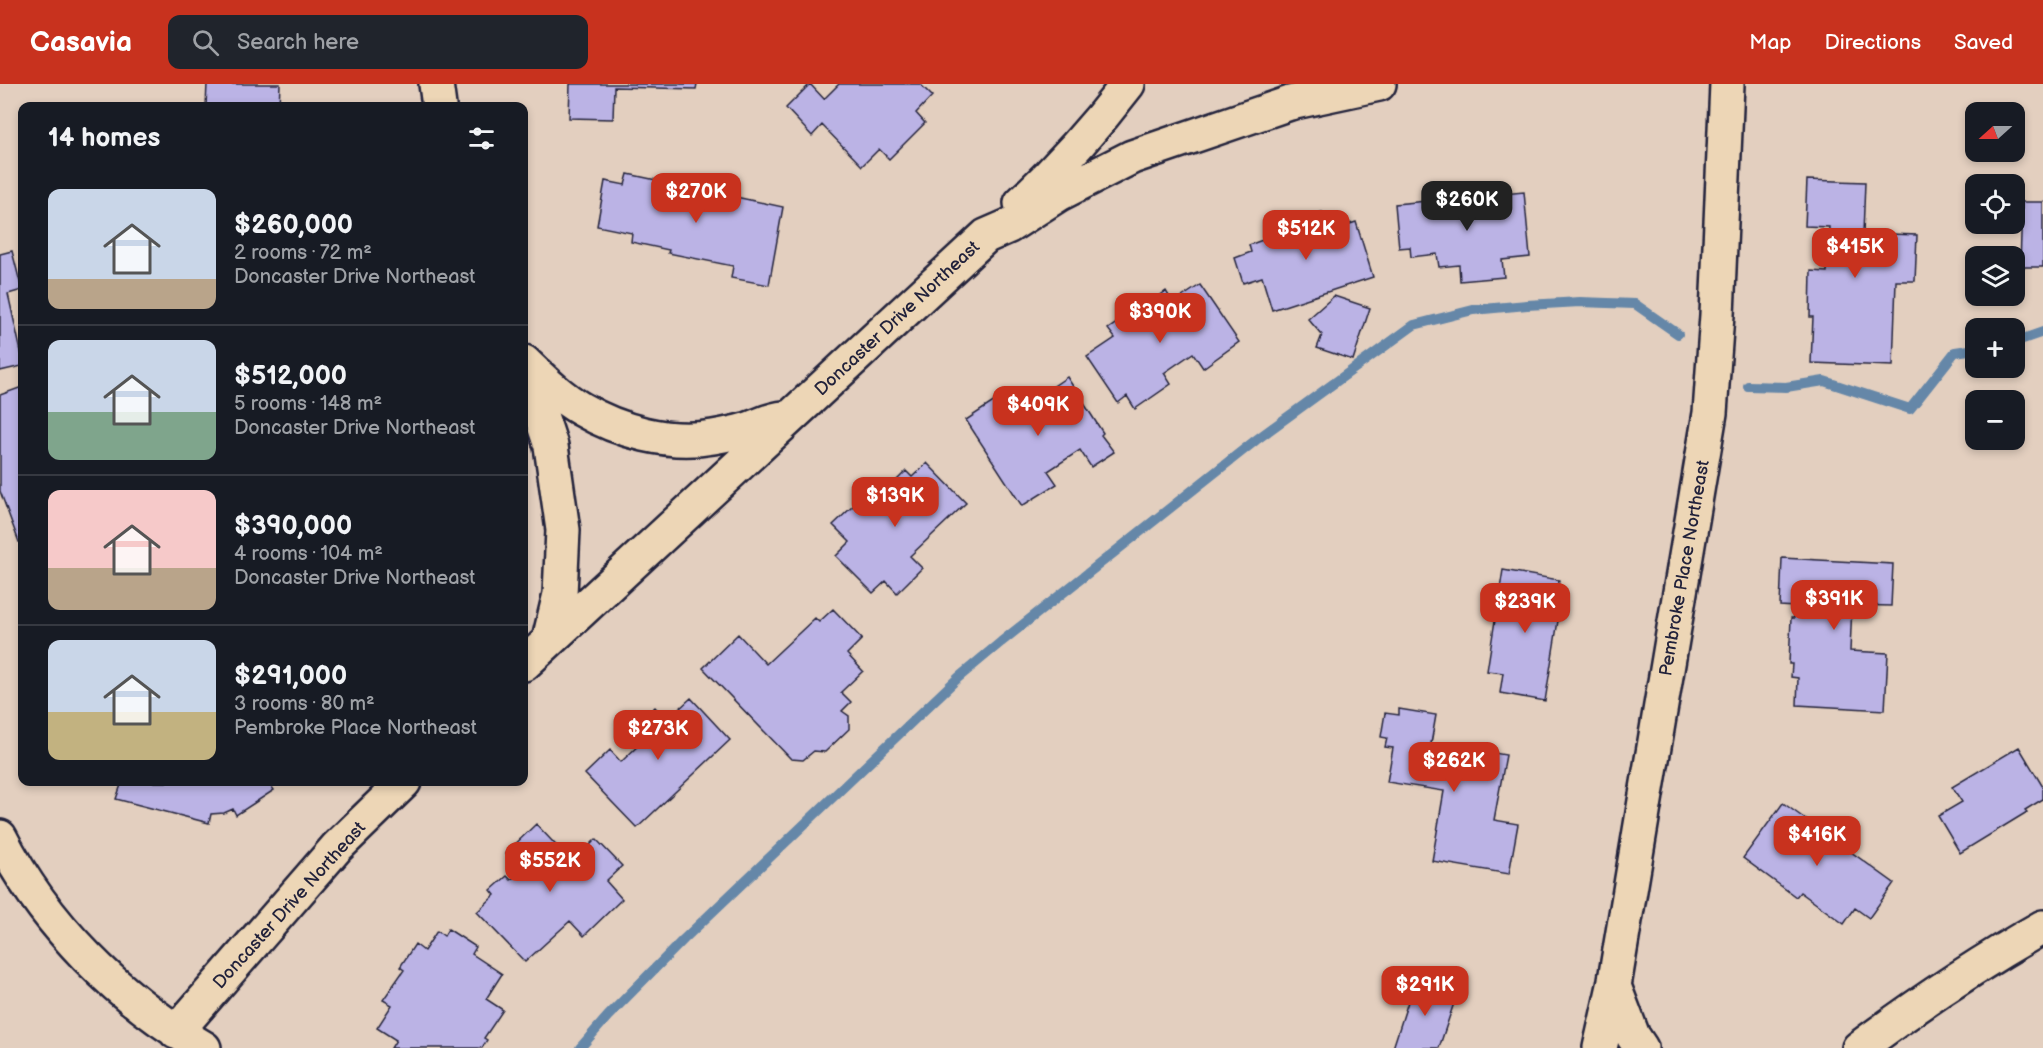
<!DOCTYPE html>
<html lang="en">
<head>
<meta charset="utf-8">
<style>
  body { margin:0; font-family:"Balsamiq Sans",sans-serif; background:#20242c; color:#f1f3f6; height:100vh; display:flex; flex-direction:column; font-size:22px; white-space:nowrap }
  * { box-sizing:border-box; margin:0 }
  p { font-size:20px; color:#9ea1a6 }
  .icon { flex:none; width:33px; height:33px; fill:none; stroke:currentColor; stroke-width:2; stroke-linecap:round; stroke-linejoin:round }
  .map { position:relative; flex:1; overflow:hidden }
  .drawer { position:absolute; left:18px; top:18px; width:510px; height:684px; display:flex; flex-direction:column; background:#171b24; border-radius:12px; box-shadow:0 3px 9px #0003 }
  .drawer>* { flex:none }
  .needle { width:39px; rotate:249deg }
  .tools { position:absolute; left:1965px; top:18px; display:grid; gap:12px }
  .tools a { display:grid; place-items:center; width:60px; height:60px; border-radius:12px; background:#171b24; box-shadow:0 3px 9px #0003; font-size:30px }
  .price { position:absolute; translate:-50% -51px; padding:0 14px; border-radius:12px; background:#c8321e; color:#fff; font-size:20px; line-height:39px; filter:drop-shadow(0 2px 3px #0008) }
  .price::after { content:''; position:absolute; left:50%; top:36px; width:18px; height:14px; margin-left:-9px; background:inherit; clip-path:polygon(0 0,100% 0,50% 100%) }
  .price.current { background:#222; color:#fff }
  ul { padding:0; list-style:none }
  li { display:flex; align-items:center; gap:18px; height:150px; padding:0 30px }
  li+li { border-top:2px solid #363941 }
  li span { display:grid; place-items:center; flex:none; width:168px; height:120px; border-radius:12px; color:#555 }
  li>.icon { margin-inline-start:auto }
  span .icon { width:72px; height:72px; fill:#fffc; stroke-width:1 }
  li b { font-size:26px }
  h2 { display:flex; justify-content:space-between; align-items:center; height:72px; padding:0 30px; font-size:26px }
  header { display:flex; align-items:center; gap:36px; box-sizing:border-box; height:84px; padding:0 30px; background:#c8321e; color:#fff }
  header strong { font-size:28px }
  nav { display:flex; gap:33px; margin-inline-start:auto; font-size:21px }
  .search { width:420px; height:54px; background:#20242c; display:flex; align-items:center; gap:15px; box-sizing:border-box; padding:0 21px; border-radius:12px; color:#9ea1a6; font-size:22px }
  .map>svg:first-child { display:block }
</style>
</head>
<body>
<header>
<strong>Casavia</strong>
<div class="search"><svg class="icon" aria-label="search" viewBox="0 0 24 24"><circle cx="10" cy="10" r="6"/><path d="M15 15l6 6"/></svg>Search here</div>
<nav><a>Map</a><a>Directions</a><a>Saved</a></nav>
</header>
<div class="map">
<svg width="2043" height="964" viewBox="0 0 2043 964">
  <rect width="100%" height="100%" fill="#e3cfbf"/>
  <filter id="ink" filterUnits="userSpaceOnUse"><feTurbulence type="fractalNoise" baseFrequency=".0167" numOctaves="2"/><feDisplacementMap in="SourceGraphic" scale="12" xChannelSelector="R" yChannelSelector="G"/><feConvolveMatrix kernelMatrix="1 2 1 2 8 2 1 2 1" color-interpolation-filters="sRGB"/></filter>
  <g filter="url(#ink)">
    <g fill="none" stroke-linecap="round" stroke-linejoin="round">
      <!-- stream -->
      <path stroke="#6587a8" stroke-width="10" d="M 2014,258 L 2043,248
        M 1748,302 L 1786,303 L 1824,297 L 1910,325 L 1955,268 L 1976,265
        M 580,964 L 608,932 L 684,855 L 959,593 L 1001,558 L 1256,356 L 1414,241 L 1473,226 L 1527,221 L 1580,218 L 1635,220 L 1678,250"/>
    </g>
    <!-- building -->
    <path fill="#bbb3e5" stroke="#22223b" stroke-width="1.5" d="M 207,0 L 280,0 L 279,22 L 206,22 Z
      M 570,0 L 697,0 L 696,5 L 614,3 L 613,35 L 569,34 Z
      M 810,0 L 824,15 L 839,0 L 920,0 L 932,12 L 916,29 L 925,39 L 889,75 L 879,65 L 862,82 L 822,41 L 812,52 L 786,24 Z
      M 628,90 L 783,123 L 769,201 L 731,194 L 733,182 L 668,169 L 669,166 L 631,158 L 632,149 L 597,142 L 605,97 L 625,101 Z
      M 1807,96 L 1865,98 L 1863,149 L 1917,151 L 1915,197 L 1896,197 L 1893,282 L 1811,279 L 1813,233 L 1810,233 L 1811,187 L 1827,188 L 1829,143 L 1805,142 Z
      M 1524,108 L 1530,173 L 1502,176 L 1504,193 L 1460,197 L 1459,181 L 1439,183 L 1437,170 L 1411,173 L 1410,163 L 1399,164 L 1395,120 Z
      M 2022,118 L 2043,118 L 2043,183 L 2020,183 Z
      M 1322,128 L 1329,147 L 1356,138 L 1373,193 L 1272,226 L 1262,193 L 1243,199 L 1235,174 L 1251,168 L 1249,161 L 1279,150 L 1277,143 Z
      M 12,167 L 22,206 L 8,210 L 22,272 L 22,282 L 0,287 L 0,170 Z
      M 1200,201 L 1239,258 L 1203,284 L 1193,269 L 1164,289 L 1171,300 L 1135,325 L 1127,312 L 1118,319 L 1087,273 L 1115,254 L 1108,245 L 1127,232 L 1123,226 L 1143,212 L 1148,220 L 1166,207 L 1173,219 Z
      M 1334,212 L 1370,224 L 1353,276 L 1317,264 L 1322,251 L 1308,235 Z
      M 1067,293 L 1103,349 L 1101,351 L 1114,368 L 1091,383 L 1080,366 L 1048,387 L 1057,400 L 1022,422 L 966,336 L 1001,313 L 1007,322 L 1027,308 L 1033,316 Z
      M 22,303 L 22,457 L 19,458 L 0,407 L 0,311 Z
      M 927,379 L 966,419 L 910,472 L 922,484 L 897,509 L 886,497 L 873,509 L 836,472 L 850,458 L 833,441 L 873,403 L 881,412 L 906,387 L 912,393 Z
      M 1782,474 L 1893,480 L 1891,522 L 1852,521 L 1850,567 L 1888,569 L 1885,626 L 1797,621 L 1798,594 L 1791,593 L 1792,580 L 1789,580 L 1791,534 L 1794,534 L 1795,523 L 1780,522 Z
      M 1503,486 L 1559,496 L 1556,517 L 1561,518 L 1545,617 L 1500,609 L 1503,589 L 1487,587 Z
      M 833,525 L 862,555 L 847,570 L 863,587 L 841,608 L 851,618 L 842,627 L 849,632 L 849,645 L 825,668 L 814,667 L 803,676 L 791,675 L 703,584 L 738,550 L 766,580 L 815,534 L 819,538 Z
      M 691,614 L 730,656 L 637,744 L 585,690 L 610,666 L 621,678 L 643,657 L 631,645 L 655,623 L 667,636 Z
      M 1399,625 L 1436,631 L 1429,671 L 1451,674 L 1453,662 L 1506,671 L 1494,736 L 1518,740 L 1509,790 L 1432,777 L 1444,707 L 1387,698 L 1393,664 L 1385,663 L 1387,654 L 1381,653 L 1385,629 L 1399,631 Z
      M 2019,663 L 2043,703 L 2043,715 L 2025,726 L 2027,728 L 1960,769 L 1938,732 L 1962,718 L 1952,703 Z
      M 122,698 L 274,698 L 270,700 L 274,706 L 236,731 L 233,725 L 224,729 L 211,730 L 209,739 L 116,715 Z
      M 1783,719 L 1894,799 L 1869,834 L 1855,824 L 1844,840 L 1800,808 L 1796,813 L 1743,774 Z
      M 536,740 L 569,775 L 577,767 L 580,771 L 596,755 L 622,782 L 606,797 L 622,815 L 584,852 L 570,837 L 525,878 L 477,828 L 495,811 L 491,806 L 507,792 L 511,796 L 522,786 L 506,769 Z
      M 448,845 L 476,863 L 472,870 L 502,890 L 486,915 L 503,926 L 484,954 L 487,956 L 482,964 L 391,964 L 396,956 L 377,944 L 392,921 L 383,916 L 404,886 L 400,883 L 415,860 L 424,867 L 437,847 L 444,852 Z
      M 1415,896 L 1457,910 L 1439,964 L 1393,964 Z"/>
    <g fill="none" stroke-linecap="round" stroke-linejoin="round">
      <!-- street casing -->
      <g stroke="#22223b" stroke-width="38">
        <path id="street" d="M 436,0 L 439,22
          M 1021,119 C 1060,82 1096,42 1128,0
          M 524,278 C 541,294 560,313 581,325 C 619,347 668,361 713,353 C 724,351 735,349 745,346 C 759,342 770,335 784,334
          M 524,280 L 551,362 L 563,446 L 560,510 L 549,556
          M 524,580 L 986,152 L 1009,142 L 1059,110 L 1132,73 L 1290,19 L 1379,0
          M 0,753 C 44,840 120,916 204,964
          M 1614,902 L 1633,952 L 1641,964
          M 176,948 L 337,763 L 404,698
          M 1600,964 L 1614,902 L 1710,329 L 1717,231 L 1727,0
          M 1859,964 C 1918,920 1979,879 2043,843"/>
      </g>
      <!-- street -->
      <use href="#street" stroke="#edd6b6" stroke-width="33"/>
    </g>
  </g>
  <g text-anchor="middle" stroke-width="4.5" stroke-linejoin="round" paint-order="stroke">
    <!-- street labels -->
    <g font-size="18" fill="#22223b" stroke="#edd6b6">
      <text transform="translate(897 234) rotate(-43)" y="6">Doncaster Drive Northeast</text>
      <text transform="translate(1684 484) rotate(-80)" y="6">Pembroke Place Northeast</text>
      <text transform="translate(289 821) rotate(-48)" y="6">Doncaster Drive Northeast</text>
    </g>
  </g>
</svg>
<div class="tools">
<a><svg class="needle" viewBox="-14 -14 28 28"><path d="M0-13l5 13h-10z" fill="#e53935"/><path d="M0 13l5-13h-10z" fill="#9ea1a6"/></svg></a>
<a><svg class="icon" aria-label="locate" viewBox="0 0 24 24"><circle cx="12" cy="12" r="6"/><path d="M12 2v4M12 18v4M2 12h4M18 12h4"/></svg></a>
<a><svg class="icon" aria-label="layers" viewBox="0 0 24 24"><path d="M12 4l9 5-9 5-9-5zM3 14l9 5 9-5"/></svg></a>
<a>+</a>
<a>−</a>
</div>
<b class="price" style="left:696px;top:140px">$270K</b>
<b class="price current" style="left:1467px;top:148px">$260K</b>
<b class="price" style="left:1306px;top:177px">$512K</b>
<b class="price" style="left:1855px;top:195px">$415K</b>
<b class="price" style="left:1160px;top:260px">$390K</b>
<b class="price" style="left:1038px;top:353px">$409K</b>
<b class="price" style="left:895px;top:444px">$139K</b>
<b class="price" style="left:1834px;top:547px">$391K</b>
<b class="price" style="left:1525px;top:550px">$239K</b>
<b class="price" style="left:658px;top:677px">$273K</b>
<b class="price" style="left:1454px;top:709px">$262K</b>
<b class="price" style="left:1817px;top:783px">$416K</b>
<b class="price" style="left:550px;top:809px">$552K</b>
<b class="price" style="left:1425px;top:933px">$291K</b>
<section class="drawer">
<h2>14 homes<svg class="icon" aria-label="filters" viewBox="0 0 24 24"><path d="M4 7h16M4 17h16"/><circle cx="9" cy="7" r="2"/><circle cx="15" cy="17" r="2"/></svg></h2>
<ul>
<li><span style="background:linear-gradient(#c9d6e8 75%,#b9a48a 0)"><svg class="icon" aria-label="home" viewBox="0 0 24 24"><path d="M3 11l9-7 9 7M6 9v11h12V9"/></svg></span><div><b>$260,000</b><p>2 rooms · 72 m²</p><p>Doncaster Drive Northeast</p></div></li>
<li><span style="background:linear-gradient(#c9d6e8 60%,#7fa58c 0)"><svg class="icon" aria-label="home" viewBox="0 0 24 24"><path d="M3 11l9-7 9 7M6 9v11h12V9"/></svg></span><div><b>$512,000</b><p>5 rooms · 148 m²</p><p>Doncaster Drive Northeast</p></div></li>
<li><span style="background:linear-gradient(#f6c9c9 65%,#b9a48a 0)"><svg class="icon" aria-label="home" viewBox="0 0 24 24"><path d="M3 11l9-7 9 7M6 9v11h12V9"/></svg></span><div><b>$390,000</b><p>4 rooms · 104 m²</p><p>Doncaster Drive Northeast</p></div></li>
<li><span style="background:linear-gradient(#c9d6e8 60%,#c2b280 0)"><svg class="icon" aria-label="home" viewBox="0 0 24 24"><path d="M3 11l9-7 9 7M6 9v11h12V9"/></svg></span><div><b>$291,000</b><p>3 rooms · 80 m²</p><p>Pembroke Place Northeast</p></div></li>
</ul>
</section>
</div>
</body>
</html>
